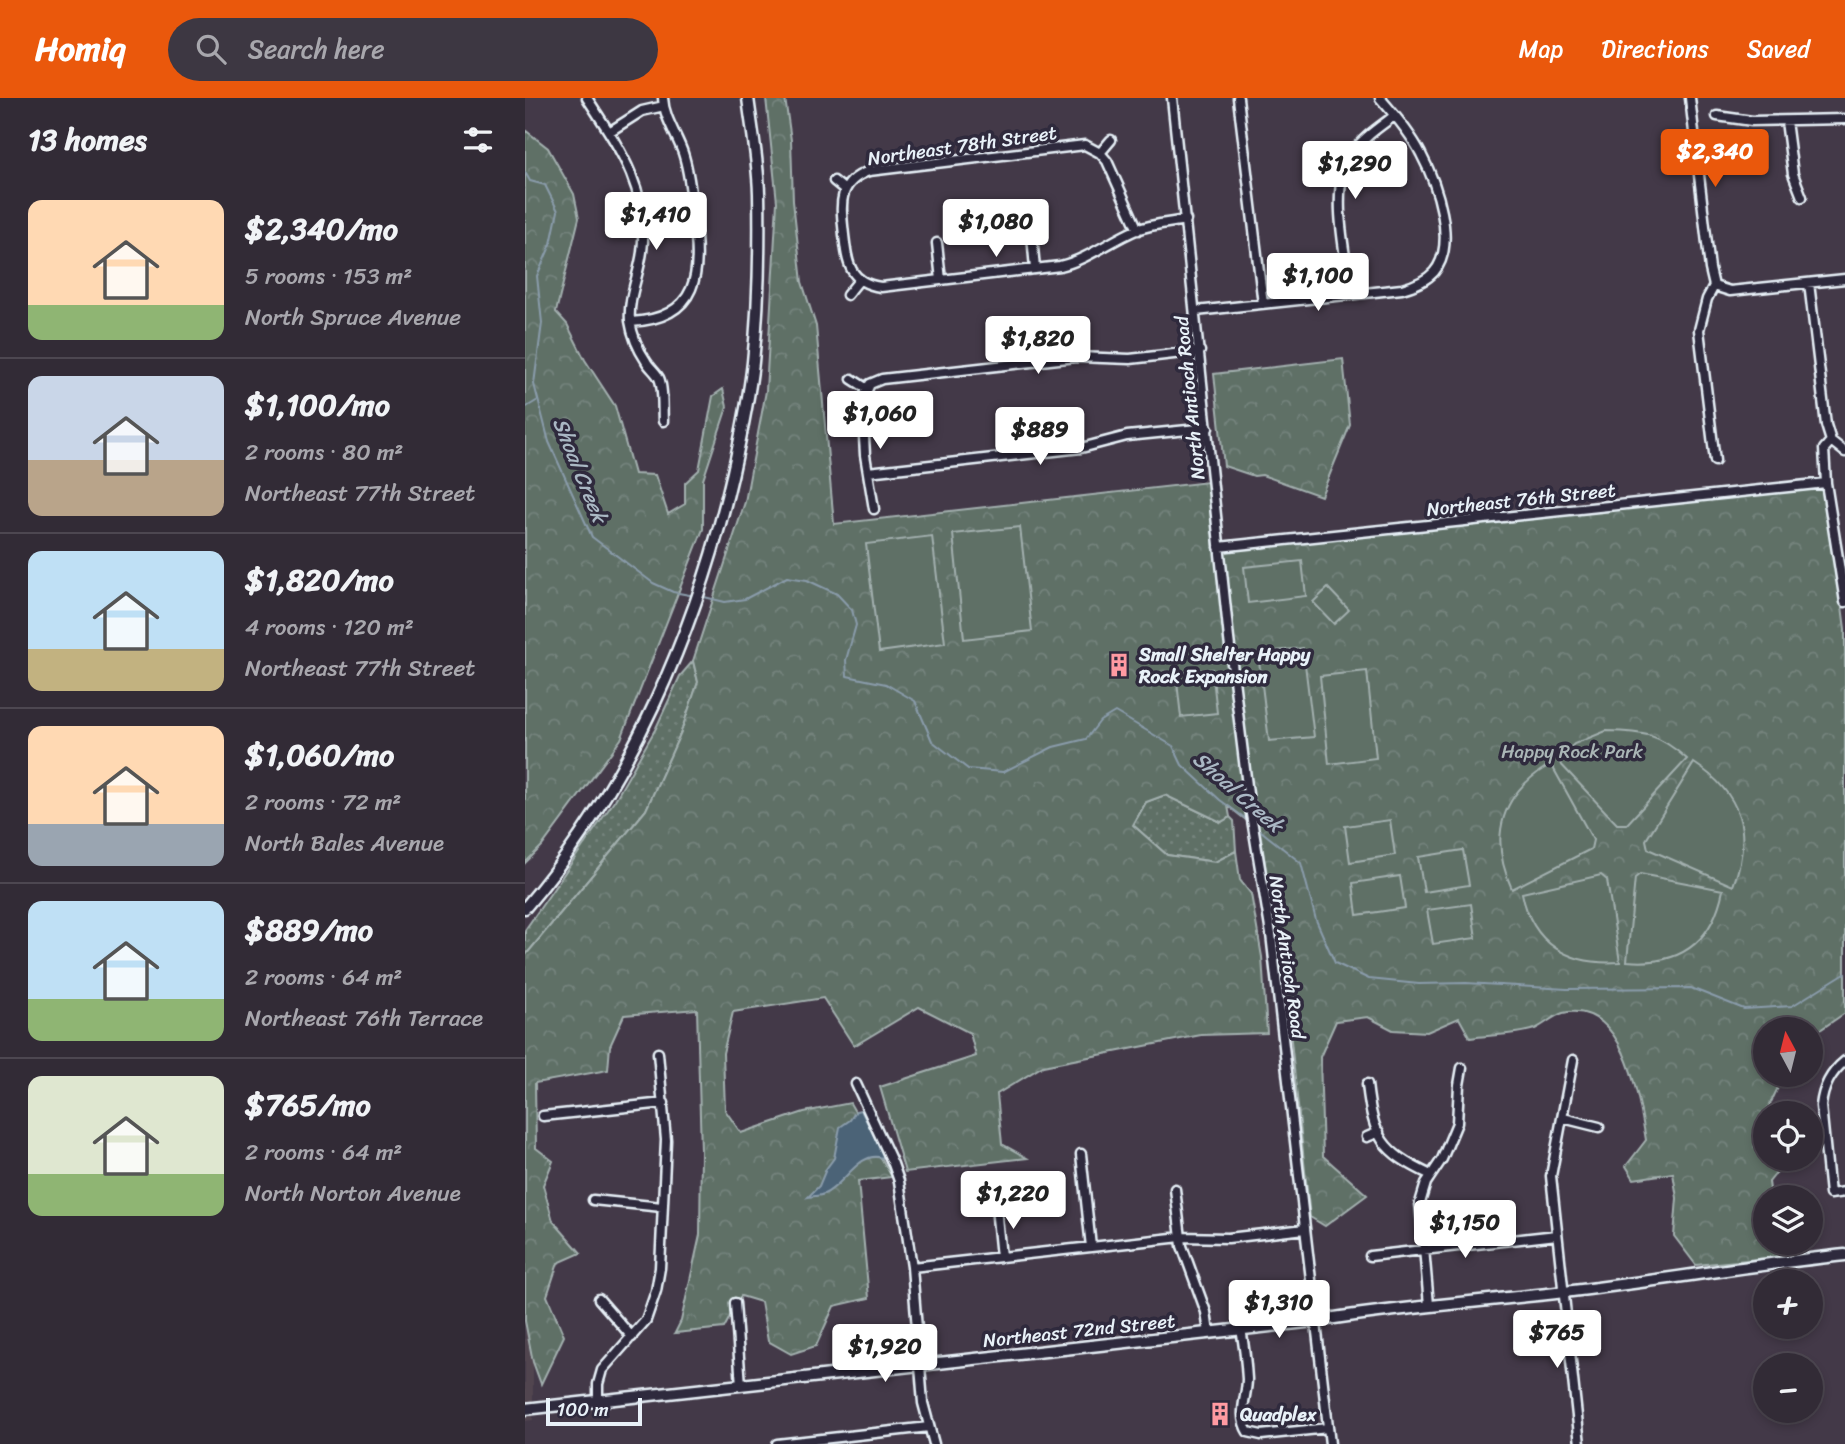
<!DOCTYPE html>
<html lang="en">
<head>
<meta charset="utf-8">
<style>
  body { margin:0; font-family:Sriracha,sans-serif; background:#3d3742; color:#f1f3f6; height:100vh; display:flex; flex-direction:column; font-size:26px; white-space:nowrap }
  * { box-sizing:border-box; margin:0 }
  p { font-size:23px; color:#a8a7ad }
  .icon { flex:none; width:38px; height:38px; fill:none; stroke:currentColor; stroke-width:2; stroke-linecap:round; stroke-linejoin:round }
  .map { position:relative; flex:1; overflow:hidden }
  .side { display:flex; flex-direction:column; background:#322b36; width:525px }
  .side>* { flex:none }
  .needle { width:46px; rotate:353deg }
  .buttons { position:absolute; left:1228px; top:919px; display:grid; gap:14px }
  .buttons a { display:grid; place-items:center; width:70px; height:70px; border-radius:50%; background:#322b36; box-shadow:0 4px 10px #0003,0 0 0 2px #4d4751; font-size:35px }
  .scale { position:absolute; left:21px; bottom:18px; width:96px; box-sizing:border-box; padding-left:7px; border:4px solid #e8f1f8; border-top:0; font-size:19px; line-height:24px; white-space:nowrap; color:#e8f1f8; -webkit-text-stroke:5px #2f2a3d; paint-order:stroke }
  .price { position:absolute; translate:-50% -60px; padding:0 16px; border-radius:7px; background:#fff; color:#222; font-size:23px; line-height:46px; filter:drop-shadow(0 2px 4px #0008) }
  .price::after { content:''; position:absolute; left:50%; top:42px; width:21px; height:16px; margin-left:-10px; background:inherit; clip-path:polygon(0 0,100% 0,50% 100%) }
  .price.current { background:#ea580c; color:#fff }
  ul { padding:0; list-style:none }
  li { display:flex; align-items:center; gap:21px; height:175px; padding:0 28px }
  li+li { border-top:2px solid #4d4751 }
  li span { display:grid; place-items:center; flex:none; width:196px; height:140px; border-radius:14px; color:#555 }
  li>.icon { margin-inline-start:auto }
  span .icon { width:84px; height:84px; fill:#fffc; stroke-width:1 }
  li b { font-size:30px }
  h2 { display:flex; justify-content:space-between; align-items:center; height:84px; padding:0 28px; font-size:30px }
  header { display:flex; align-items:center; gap:42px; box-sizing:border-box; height:98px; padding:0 35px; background:#ea580c; color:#fff }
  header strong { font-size:33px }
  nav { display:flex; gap:38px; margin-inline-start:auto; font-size:24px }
  .search { width:490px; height:63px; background:#3d3742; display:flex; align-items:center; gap:18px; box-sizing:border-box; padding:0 24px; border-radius:38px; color:#a8a7ad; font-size:26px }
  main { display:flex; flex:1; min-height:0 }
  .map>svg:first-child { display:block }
</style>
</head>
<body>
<header>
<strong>Homiq</strong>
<div class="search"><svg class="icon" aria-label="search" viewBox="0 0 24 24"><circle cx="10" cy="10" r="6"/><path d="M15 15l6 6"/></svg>Search here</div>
<nav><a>Map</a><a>Directions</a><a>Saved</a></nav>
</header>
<main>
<section class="side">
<h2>13 homes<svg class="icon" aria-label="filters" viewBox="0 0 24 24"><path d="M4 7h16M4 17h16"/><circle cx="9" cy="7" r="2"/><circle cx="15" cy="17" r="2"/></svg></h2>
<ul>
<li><span style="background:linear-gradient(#ffd9b3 75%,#8fb573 0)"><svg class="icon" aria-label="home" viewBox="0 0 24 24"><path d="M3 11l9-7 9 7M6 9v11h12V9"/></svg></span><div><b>$2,340/mo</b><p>5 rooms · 153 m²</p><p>North Spruce Avenue</p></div></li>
<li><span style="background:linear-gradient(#c9d6e8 60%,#b9a48a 0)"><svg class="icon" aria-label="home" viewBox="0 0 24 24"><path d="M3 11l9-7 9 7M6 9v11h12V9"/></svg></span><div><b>$1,100/mo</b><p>2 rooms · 80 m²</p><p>Northeast 77th Street</p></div></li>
<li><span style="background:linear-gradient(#bfe0f5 70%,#c2b280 0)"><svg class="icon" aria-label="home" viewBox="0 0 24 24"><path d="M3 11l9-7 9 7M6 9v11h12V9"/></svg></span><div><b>$1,820/mo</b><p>4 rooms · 120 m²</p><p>Northeast 77th Street</p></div></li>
<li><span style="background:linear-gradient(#ffd9b3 70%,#9aa5b1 0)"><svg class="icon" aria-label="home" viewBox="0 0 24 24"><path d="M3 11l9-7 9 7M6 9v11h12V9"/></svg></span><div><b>$1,060/mo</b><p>2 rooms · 72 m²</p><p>North Bales Avenue</p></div></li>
<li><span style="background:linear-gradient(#bfe0f5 70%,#8fb573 0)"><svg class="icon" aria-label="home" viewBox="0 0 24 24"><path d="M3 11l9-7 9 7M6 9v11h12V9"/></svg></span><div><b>$889/mo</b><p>2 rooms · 64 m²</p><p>Northeast 76th Terrace</p></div></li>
<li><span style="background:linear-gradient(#dfe7d0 70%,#8fb573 0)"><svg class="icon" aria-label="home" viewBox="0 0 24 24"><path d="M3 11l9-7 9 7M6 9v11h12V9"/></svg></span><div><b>$765/mo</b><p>2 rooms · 64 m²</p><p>North Norton Avenue</p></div></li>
</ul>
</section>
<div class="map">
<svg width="1320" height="1346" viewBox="0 0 1320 1346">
  <defs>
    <pattern id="grass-dots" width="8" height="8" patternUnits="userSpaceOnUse" patternTransform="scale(1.75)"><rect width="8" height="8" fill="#5e6f66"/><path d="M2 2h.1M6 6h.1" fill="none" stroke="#75847d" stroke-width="1.8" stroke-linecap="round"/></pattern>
    <pattern id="forest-crowns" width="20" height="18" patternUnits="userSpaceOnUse" patternTransform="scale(1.75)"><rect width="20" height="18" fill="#5e6f66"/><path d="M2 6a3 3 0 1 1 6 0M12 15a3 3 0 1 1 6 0" fill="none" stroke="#75847d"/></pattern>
  </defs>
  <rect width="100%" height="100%" fill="#433948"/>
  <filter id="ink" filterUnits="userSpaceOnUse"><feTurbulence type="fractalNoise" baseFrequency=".0143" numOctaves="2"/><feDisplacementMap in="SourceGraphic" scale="14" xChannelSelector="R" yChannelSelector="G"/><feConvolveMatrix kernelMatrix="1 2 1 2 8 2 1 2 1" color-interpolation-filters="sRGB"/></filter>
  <g filter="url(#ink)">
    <!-- built -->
    <path fill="#514450" d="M 0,1223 L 8,1264 L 8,1322 L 0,1323 Z"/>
    <!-- grass -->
    <path fill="url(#grass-dots)" stroke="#a3b0af" stroke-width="2" d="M 168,563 L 173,584 L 156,634 L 121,712 L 0,858 L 0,832 L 90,702 L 131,630 L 155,578 Z
      M 640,697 L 696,724 L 705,719 L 709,723 L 711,753 L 690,764 L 642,757 L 608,727 L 621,704 Z"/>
    <!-- forest -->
    <path fill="url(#forest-crowns)" stroke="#a3b0af" stroke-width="2" d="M 241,0 L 260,0 L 266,42 L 268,103 L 277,184 L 291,228 L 309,426 L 683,384 L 689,453 L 1301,385 L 1320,531 L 1320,915 L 1286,938 L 1286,931 L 1241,931 L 1241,976 L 1259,977 L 1237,1023 L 1241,1060 L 1251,1061 L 1252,1074 L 1244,1084 L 1246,1099 L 1241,1099 L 1241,1144 L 1251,1145 L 1253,1159 L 1171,1167 L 1149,1138 L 1152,1100 L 1148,1075 L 1109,1081 L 1101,1068 L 1121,1042 C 1114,1002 1100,902 1038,915 C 1028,918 1019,927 1010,931 C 990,937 965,937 945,940 L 934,920 L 902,934 L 868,932 L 843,919 L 811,923 L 795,959 L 798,1058 L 842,1097 L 800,1128 L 785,1119 L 763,915 L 735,733 L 703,708 L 705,719 L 696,724 L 640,697 L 621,704 L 608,727 L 642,757 L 690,764 L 711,753 L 715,782 L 726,796 L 737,859 L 742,935 L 676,937 L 518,968 L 472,996 L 477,1046 L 502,1060 L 380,1074 L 355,989 L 451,958 L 445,935 L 394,909 L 329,948 L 298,900 L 208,914 L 198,955 L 200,1012 L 216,1035 L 279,1014 L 325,1005 L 367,1079 L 333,1083 L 344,1200 L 309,1208 L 291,1248 L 266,1256 L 243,1243 L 236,1204 L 216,1198 L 199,1230 L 150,1235 L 156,1223 L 175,1137 L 176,1054 L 172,911 L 99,917 L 85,948 L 83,972 L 10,985 L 11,1050 L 28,1063 L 18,1087 L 28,1123 L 56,1155 L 33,1165 L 22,1198 L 39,1238 L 16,1286 L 8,1264 L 0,1223 L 0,858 L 121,712 L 156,634 L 173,584 L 168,563 L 220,404 L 241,293 L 252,104 Z
      M 0,32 L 23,50 L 49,96 L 54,120 L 31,214 L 42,226 L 60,262 L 90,308 L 109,376 L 130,377 L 143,416 L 160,406 L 160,385 L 174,372 L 188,298 L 198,291 L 202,309 L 178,382 L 178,431 L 96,641 L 17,748 L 0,765 Z
      M 818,261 L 825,327 L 796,398 L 737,377 L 729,378 L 699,368 L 689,276 Z"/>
    <!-- pitch -->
    <path fill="#5e6f66" stroke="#a3b0af" stroke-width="2" d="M 495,429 L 507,533 L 439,541 L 428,436 Z
      M 407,438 L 420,545 L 354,554 L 341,446 Z
      M 777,463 L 781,498 L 723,505 L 719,469 Z
      M 803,490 L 824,512 L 809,526 L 788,504 Z
      M 778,550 L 789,639 L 744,643 L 733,555 Z
      M 687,571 L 692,615 L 656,619 L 651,575 Z
      M 842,573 L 851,660 L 804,666 L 795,578 Z
      M 1081,633 C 1119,634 1133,635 1162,661 L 1102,726 L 1092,726 L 1032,662 L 1049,646 Z
      M 1169,665 C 1217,696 1228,735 1208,788 L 1123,751 L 1121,742 Z
      M 1026,666 L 1068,742 L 1066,751 L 987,791 C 963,738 976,695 1026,666 Z
      M 865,722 L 870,757 L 825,764 L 820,728 Z
      M 938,752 L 944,787 L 899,794 L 893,759 Z
      M 1115,776 L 1198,792 C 1187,845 1155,868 1102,863 L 1110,780 Z
      M 1076,777 L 1082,782 L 1095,864 C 1044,868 1007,846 997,795 Z
      M 875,778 L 880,810 L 832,817 L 828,785 Z
      M 946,806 L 951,840 L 908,846 L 902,812 Z"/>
    <!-- water -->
    <path fill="#4c6377" stroke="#8a9cab" stroke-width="2" d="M 336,1012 L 359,1058 L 357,1060 C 334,1052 319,1088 299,1096 C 295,1098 288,1098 283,1099 L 294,1088 L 301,1071 L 309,1060 L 315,1029 L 325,1022 L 331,1013 Z"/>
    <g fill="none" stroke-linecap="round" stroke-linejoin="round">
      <!-- stream -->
      <path stroke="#8a9cab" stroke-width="2" d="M 0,74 L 5,83 L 20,87 L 33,113 L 26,146 L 12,178 L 17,225 L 9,286 L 24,344 L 67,439 L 128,485 L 148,494 L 170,498
        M 0,310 L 13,302
        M 175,498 L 200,504 L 220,501 L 262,479 L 282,482 L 312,496 L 327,512 L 331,527 L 321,562 L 322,578 L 361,586 L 390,603 L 407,643 L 443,671 L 478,674 L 528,649 L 561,641 L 575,623 L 590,614 L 648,648 L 657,667 L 695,702 L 724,723
        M 731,729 L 776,765 L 791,822 L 810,865 L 844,881 L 894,886 L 941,885 L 1042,891 L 1166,890 L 1219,911 L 1267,908 L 1320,875"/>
      <!-- minor casing -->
      <g stroke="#e8f1f8" stroke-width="13">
        <path id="minor" d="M 62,0 C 94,49 125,93 117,154 C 114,177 103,199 105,223 C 107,236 113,251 121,263 C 124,269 131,274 134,280 C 139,291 137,310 138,323
          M 647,0 L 704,541 L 724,704 L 746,836 L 805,1346
          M 713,0 L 738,206
          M 1165,0 L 1185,171 L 1189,188 L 1182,201 L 1174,232 L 1190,363
          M 1192,18 L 1227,23 L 1320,21
          M 1261,23 L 1268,76 L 1277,99
          M 84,34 L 117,13 L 139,8
          M 575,55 L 586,42
          M 309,83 L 320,92
          M 613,132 L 582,63 L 575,55 L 560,47 L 344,73 C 311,85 316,108 319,137 C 322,164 324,185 356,189 L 535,168 C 563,161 585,143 611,132 C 627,126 644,125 661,122
          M 507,137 L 510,171
          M 412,145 L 416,182
          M 1284,185 L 1301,327 L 1306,343 L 1320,354
          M 1189,188 L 1205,193 L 1320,181
          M 322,197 L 335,181
          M 826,197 C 821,159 804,91 825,58 C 836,41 853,30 869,18
          M 671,213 L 877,191 C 888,188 901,183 909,174 C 933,146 911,84 896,56 C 886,36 870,17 855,0
          M 106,224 C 175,220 176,175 169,119 C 166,98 165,76 158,55 C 152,37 139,20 138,0
          M 327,281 L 341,290
          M 1306,343 L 1299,351 L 1301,385 L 1320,504
          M 343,374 L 556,350 L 602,338 L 683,330
          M 349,411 L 340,357 L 337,303 L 345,286 L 357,281 L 551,259 L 605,261 L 675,253
          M 694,449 L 1301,385
          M 1048,962 L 1026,1078 L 1055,1346
          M 1320,963 C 1305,975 1298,989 1296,1008 L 1305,1096 L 1320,1094
          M 331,986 L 368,1066 L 374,1083 L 387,1169 L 398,1305 L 409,1346
          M 842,986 C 848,1040 857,1054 906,1077
          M 18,1018 L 139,1005
          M 1038,1020 L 1074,1029
          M 842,1039 L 854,1034
          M 556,1056 L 566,1149
          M 650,1091 L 657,1148 L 681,1214 L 684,1235
          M 68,1102 L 137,1109
          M 471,1109 L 476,1159
          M 845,1158 L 1032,1137
          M 387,1169 L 656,1139 L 703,1140 L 780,1131
          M 74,1201 L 107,1239
          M 210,1205 L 216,1287
          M 904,1207 L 895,1105 L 901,1085 L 917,1061 L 932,1025 L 934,987 L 937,970
          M 716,1231 C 719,1247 721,1264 722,1281 C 722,1299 712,1317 723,1334 L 736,1337 L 803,1330
          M 73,1303 L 73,1286 L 77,1272 L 121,1222 L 131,1193 L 135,1170 L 141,1042 L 133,955
          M 252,1346 L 404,1329"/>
      </g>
      <!-- major casing -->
      <g stroke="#e8f1f8" stroke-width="15">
        <path id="major" d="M 0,810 C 105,687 172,531 208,374 C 216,338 224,301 228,264 C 234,208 235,151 234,95 C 233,63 227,31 223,0
          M 0,1311 L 790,1223 C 872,1209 956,1204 1039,1194 C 1133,1183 1226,1167 1320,1157"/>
      </g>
      <!-- minor -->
      <use href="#minor" stroke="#2f2a3d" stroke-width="8"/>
      <!-- major -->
      <use href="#major" stroke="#2f2a3d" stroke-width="10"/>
    </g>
  </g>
  <!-- icons -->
  <defs>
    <g id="building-bare" transform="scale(1.89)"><path d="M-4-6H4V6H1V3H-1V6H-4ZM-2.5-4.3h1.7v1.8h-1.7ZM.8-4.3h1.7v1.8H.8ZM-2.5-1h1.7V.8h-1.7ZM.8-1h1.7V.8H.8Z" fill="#ff9aa2" stroke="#2f2a3d" stroke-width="2.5" paint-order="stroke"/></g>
  </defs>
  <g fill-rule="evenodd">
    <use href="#building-bare" x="594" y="567"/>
    <use href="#building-bare" x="695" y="1316"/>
  </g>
  <g text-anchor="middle" stroke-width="7" stroke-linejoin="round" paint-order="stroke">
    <!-- street labels -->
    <g font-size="19" fill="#e8f1f8" stroke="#2f2a3d">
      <text transform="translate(437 47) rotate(-8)" y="7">Northeast 78th Street</text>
      <text transform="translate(664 300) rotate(-96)" y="7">North Antioch Road</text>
      <text transform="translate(996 401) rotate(-6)" y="7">Northeast 76th Street</text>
      <text transform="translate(763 859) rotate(82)" y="7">North Antioch Road</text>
      <text transform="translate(554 1232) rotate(-6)" y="7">Northeast 72nd Street</text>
    </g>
    <!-- poi labels -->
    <g font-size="19" font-weight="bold" fill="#e8f1f8" stroke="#2f2a3d" text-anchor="start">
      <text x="614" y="563">Small Shelter Happy<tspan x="614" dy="22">Rock Expansion</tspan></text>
      <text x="715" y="1323">Quadplex</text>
    </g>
    <!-- park labels -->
    <g font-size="19" fill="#aab6b6" stroke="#2f2a3d">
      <text x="1047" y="660">Happy Rock Park</text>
    </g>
    <!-- water labels -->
    <g font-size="21" font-style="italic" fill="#aab8c4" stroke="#2f2a3d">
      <text transform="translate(55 372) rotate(68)" y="7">Shoal Creek</text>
      <text transform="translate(713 694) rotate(41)" y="7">Shoal Creek</text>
    </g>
  </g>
</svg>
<div class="buttons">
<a><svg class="needle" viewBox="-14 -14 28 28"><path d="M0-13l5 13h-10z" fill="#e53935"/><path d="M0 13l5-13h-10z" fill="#a8a7ad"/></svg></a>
<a><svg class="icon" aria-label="locate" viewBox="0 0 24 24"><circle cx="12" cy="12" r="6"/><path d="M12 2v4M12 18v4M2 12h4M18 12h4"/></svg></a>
<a><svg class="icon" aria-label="layers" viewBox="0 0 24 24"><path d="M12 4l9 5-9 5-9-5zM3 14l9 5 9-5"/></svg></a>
<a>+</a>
<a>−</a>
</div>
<div class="scale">100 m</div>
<b class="price current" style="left:1190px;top:91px">$2,340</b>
<b class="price" style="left:830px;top:103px">$1,290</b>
<b class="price" style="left:131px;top:154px">$1,410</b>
<b class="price" style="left:471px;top:161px">$1,080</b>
<b class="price" style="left:793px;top:215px">$1,100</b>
<b class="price" style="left:513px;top:278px">$1,820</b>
<b class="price" style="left:355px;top:353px">$1,060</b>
<b class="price" style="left:515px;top:369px">$889</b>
<b class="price" style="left:488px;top:1133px">$1,220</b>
<b class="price" style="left:940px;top:1162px">$1,150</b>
<b class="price" style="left:754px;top:1242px">$1,310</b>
<b class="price" style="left:1032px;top:1272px">$765</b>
<b class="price" style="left:360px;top:1286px">$1,920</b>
</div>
</main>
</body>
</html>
